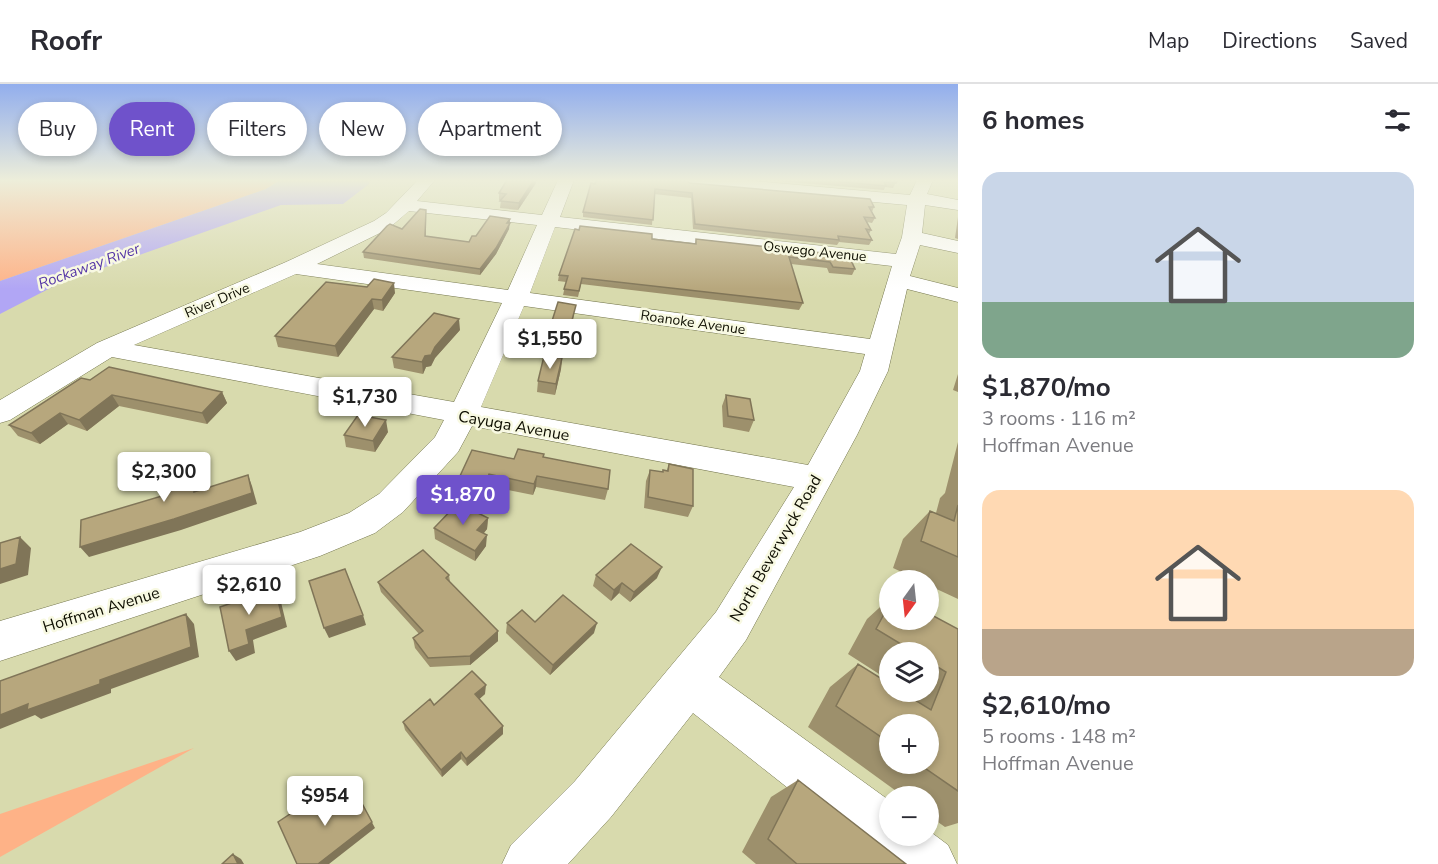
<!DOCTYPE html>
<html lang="en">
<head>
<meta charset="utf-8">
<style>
  body { margin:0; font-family:"Nunito Sans",sans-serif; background:#f7f7f7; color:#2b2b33; height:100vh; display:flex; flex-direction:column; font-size:22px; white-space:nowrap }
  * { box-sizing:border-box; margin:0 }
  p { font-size:20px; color:#7c7c81 }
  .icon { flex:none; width:33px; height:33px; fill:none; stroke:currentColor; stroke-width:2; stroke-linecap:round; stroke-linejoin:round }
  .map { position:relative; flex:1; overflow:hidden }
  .drawer { display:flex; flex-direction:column; background:#fff; width:480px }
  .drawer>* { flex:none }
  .top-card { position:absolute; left:18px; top:18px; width:570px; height:54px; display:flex; gap:12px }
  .needle { width:39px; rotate:195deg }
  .controls { position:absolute; left:879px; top:486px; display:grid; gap:12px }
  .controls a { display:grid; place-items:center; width:60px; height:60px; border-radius:50%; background:#fff; box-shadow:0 3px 9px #0003; font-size:30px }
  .price { position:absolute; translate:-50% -51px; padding:0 14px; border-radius:6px; background:#fff; color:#222; font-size:20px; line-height:39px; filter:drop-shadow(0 2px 3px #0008) }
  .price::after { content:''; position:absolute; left:50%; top:36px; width:18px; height:14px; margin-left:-9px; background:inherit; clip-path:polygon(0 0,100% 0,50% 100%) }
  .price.current { background:#6f52cb; color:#fff }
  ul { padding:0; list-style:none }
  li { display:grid; align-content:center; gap:12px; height:318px; padding:0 24px }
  li span { display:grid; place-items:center; height:186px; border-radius:18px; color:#555 }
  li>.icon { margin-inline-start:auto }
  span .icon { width:108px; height:108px; fill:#fffc; stroke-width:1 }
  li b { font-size:26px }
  h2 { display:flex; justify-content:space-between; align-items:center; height:72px; padding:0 24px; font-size:26px }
  .pill { padding:0 21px; border-radius:27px; background:#fff; box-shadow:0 3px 9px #0003; font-size:21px; line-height:54px }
  .pill.current { background:#6f52cb; color:#fff }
  header { display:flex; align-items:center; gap:36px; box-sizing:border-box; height:84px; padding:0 30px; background:#fff; border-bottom:2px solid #e1e1e2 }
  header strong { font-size:28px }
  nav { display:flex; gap:33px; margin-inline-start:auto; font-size:21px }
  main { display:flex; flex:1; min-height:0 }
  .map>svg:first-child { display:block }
</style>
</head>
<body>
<header>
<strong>Roofr</strong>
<nav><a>Map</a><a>Directions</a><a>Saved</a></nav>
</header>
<main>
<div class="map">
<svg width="958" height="780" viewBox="0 0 958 780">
  <rect width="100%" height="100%" fill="#d8daad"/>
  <!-- green -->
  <path fill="#feb287" d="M 0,96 L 280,96 L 266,105 L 0,197 Z
    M 194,664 L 0,773 L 0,730 Z"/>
  <!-- water -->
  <path fill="#b1a6f5" d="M 280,96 L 370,96 L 369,100 L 343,120 L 281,121 L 60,199 L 0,230 L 0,197 L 266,105 Z"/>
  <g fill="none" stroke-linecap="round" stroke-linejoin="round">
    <!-- minor casing -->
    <g stroke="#74764d" stroke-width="1">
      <path id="minor" d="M 418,96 L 435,96 L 417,117 L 542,131 L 558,96 L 574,96 L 560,133 L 896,170 L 902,153 L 907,121 L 689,101 L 681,96 L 743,96 L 910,111 L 917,96 L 933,96 L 927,110 L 958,116 L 958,126 L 925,121 L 922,149 L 958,157 L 958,169 L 920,161 L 910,192 L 958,204 L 958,218 L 907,205 L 888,287 L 857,351 L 746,556 L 719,593 L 890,717 L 890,752 L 928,752 L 928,746 L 948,761 L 957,780 L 884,780 L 693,629 L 611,733 L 568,780 L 502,780 L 511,761 L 575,697 L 716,528 L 794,403 L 472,342 L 458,368 L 403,428 L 375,449 L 320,472 L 0,577 L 0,537 L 300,448 L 349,429 L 379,410 L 435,353 L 444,336 L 112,273 L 10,336 L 0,339 L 0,316 L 97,259 L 286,178 L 374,137 L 386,129 ZM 409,127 L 537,141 L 508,206 L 317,180 L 388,145 ZM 555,143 L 892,182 L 870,255 L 530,209 ZM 296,190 L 502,219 L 454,318 L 134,261 ZM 524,222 L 865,270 L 860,287 L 808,381 L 481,323 Z"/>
    </g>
    <!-- minor -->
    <use href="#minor" fill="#fff" fill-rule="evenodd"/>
  </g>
  <!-- wall -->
  <path fill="#9d906c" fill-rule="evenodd" d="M 767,96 L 897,96 L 893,104 L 885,103 L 884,106 Z
    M 536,99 L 518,126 L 500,124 L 501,116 L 499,116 L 499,109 Z
    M 690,99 L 874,123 L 872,128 L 875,134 L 872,139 L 867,138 L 871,146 L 869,150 L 872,156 L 869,161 L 839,158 L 837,161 L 693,145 L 691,114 L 654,110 L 652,141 L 583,133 L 583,128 L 595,100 Z
    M 426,131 L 426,152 L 469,158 L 476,152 L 510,135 L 509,145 L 496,170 L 480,191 L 364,174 L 363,168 Z
    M 958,133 L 958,155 L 955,154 Z
    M 652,155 L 695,160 L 696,155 L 849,172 L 855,185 L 852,191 L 829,189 L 827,184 L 791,180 L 803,219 L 799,226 L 581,200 L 578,213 L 563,211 L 566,198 L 558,197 L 559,191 Z
    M 326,198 L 395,209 L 383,227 L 374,225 L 338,273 L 278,263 L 275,252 Z
    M 574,231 L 570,250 L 551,248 L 552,237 Z
    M 460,246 L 435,274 L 431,282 L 426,283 L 423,290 L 394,284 L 392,273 Z
    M 562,274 L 561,285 L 555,311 L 537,308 L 538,297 Z
    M 958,290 L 958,308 L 953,306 Z
    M 90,296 L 222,308 L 227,319 L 207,340 L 119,322 L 87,347 L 68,340 L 40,360 L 18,352 L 9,341 Z
    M 726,311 L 754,336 L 749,348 L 723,343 L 722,322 Z
    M 388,348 L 375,368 L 346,363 L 344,351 Z
    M 958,358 L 958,515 L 928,501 L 928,496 L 919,496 L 893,484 L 903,455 L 930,427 L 936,429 L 940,414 L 945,409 Z
    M 544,370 L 544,373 L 608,405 L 605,416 L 536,403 L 533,411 L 489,402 L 486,409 L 460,403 L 460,392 L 514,375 Z
    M 669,380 L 693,422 L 688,433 L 644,424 L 646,397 L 650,386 L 662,388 L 663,386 L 667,386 Z
    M 488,434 L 487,445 L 484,449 L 486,462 L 475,477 L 435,455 L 434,444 Z
    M 449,491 L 450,498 L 498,547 L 498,557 L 470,581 L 430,583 L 415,564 L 413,554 L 419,550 L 381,508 L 378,498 Z
    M 596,491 L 657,494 L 630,518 L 619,509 L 611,517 L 593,502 Z
    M 890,514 L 890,536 L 958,545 L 958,739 L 945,743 L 928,731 L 928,712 L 903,712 L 808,643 L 830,603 L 858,580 L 911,613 L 912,611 L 906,608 L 928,608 L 928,568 L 890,568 L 890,597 L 848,570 L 867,535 ZM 890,640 L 928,680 L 890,680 Z
    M 535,538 L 594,549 L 550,591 L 506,549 L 507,539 Z
    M 485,610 L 479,615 L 503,642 L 503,650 L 467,682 L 461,675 L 442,693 L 405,646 L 403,638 L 434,621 Z
    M 798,696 L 906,780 L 756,780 L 742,768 L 771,713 Z"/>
  <!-- shaded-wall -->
  <path fill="#807558" d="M 533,96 L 536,96 L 536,99 L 518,126 L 519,119 Z
    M 510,135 L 509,145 L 496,170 L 480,191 L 480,185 Z
    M 394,199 L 395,209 L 383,227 L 382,216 Z
    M 372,215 L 374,225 L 338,273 L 335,262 Z
    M 459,235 L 460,246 L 435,274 L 431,282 L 426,283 L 423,290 L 422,278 L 425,272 Z
    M 562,274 L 561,285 L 555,311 L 556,300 Z
    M 222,308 L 227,319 L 207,340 L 202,329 Z
    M 112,311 L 119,322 L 87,347 L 79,336 Z
    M 60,329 L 68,340 L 40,360 L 31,349 Z
    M 386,336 L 388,348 L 375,368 L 373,357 Z
    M 195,369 L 201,379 L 200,418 L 194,408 Z
    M 489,390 L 489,402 L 486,409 L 486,398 Z
    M 248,391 L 252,402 L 257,420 L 181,446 L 89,473 L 80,463 Z
    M 537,392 L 536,403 L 533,411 L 534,400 Z
    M 488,434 L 487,445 L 477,457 L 477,446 Z
    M 487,451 L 486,462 L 475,477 L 475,467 Z
    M 20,453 L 31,464 L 28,491 L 0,500 L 0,485 Z
    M 662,483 L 657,494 L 630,518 L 634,508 Z
    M 622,499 L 619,509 L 611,517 L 614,506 Z
    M 275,504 L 280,514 L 287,543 L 253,556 L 255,569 L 236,577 L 229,567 L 246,546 Z
    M 186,530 L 194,540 L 199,573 L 111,605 L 111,609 L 41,635 L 35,631 L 0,645 L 0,631 L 28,620 L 100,596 Z
    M 363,531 L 366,541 L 329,554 L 324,544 Z
    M 597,539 L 594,549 L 550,591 L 553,581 Z
    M 498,547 L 498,557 L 470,581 L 470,572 Z
    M 486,601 L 485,610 L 475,619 L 475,610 Z
    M 503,642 L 503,650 L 467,682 L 466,675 Z
    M 461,668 L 461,675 L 442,693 L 441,686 Z
    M 351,699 L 375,744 L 329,780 L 318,780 Z
    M 233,770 L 241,775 L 244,780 L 238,780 Z"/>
  <!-- building -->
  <path fill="#b7a77d" stroke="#807558" stroke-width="1.5" d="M 507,96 L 534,96 L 519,119 L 500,117 L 506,110 L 499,109 Z
    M 596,96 L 686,96 L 690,99 L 870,115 L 874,123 L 869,123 L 875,134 L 864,133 L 871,146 L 866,145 L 872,156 L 838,152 L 839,156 L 695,140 L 692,109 L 655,105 L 653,136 L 583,128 L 591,99 L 595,100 Z
    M 822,96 L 897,96 L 896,99 L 884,98 L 886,102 Z
    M 420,125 L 426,126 L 425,152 L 469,158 L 472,152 L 476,152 L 490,132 L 510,135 L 507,139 L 510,139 L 496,164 L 480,185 L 363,168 L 387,142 L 390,140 L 402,145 Z
    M 580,142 L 652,150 L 652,155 L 696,160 L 696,155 L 849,172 L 855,185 L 833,183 L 830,178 L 789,173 L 803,219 L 582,194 L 579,207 L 564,205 L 568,192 L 559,191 L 575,145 L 579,146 Z
    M 374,195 L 394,199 L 382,216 L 372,215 L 335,262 L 275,252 L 326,198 L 367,203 Z
    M 558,218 L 576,221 L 571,240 L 552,237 Z
    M 434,229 L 459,235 L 435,263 L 431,271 L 425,272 L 422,278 L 392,273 Z
    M 544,272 L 562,274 L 556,300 L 538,297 Z
    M 109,283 L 222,308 L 202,329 L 112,311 L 79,336 L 60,329 L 31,349 L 9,341 L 81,294 L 90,296 Z
    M 726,311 L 750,315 L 754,336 L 728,332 Z
    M 358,331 L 386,336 L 373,357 L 344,351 Z
    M 518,365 L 544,370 L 543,373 L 610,386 L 608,405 L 537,392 L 534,400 L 489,390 L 486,398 L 460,392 L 472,366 L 514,375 Z
    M 195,369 L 194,408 L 248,391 L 252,409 L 174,435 L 80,463 L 81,436 L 162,412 L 166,374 Z
    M 669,380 L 693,385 L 693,422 L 648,413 L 650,386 L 663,388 L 663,386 L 668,387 Z
    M 458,419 L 488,434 L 477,446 L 487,451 L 475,467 L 434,444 Z
    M 958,421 L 958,473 L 921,457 L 930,427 L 954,437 Z
    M 20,453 L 16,480 L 0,485 L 0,459 Z
    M 631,460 L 662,483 L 634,508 L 622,499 L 614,506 L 596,491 Z
    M 423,466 L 449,491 L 446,494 L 498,547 L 470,572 L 428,574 L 413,554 L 423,547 L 378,498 Z
    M 345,485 L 363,531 L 324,544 L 309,497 Z
    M 275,504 L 282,533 L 246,546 L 249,560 L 229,567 L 220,523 Z
    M 563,511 L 597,539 L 553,581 L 507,539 L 522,526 L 535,538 Z
    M 890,519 L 890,536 L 928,536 L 928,529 L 958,545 L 958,707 L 919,680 L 928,680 L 928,640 L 890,640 L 890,659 L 836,622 L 858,580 L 890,600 L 890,608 L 902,608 L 931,626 L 946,588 L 928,577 L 928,568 L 914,568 L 876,545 Z
    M 186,530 L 191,563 L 100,596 L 100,600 L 27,626 L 28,620 L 0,631 L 0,597 Z
    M 472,587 L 486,601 L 475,610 L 503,642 L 466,675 L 461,668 L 441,686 L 403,638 L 430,615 L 434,621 Z
    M 798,696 L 906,780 L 797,780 L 768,755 Z
    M 351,699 L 372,738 L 318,780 L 297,780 L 278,738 L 305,720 L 310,729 Z
    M 233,770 L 238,780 L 222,780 Z"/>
  <!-- sky -->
  <linearGradient id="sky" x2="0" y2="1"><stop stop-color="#92aeed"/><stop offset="0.47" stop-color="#edeeda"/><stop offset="1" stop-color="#edeeda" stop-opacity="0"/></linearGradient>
  <rect width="958" height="205" fill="url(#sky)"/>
  <g text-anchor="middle" stroke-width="5" stroke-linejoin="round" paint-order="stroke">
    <!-- far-street labels -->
    <g font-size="14" fill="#0e0e01" stroke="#f8f9e2">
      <text transform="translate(815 167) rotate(6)" y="5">Oswego Avenue</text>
      <text transform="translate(217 216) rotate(-23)" y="5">River Drive</text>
      <text transform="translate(693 238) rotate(8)" y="5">Roanoke Avenue</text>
    </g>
    <!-- far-water labels -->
    <g font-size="15" font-style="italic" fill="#5536a7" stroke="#f8f9e2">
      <text transform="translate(89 182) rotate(-20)" y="5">Rockaway River</text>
    </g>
    <!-- street labels -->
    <g font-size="16" fill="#0e0e01" stroke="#f8f9e2">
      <text transform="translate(514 341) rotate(10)" y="6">Cayuga Avenue</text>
      <text transform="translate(775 464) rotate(-60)" y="6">North Beverwyck Road</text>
      <text transform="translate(101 525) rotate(-17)" y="6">Hoffman Avenue</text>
    </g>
  </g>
</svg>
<div class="controls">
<a><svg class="needle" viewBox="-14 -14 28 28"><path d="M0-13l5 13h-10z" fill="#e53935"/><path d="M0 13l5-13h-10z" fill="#7c7c81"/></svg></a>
<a><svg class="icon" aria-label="layers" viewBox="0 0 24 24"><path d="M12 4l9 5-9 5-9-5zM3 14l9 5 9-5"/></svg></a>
<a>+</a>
<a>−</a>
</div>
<b class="price" style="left:550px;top:286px">$1,550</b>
<b class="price" style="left:365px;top:344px">$1,730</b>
<b class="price" style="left:164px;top:419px">$2,300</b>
<b class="price current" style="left:463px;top:442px">$1,870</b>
<b class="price" style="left:249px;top:532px">$2,610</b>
<b class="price" style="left:325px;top:743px">$954</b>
<div class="top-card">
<a class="pill">Buy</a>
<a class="pill current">Rent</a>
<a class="pill">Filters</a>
<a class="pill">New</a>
<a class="pill">Apartment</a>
</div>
</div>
<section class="drawer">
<h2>6 homes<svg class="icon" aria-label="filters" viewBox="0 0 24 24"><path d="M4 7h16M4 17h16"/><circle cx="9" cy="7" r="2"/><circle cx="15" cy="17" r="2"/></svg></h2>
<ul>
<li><span style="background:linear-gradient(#c9d6e8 70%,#7fa58c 0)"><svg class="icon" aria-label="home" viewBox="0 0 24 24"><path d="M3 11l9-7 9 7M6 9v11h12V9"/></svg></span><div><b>$1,870/mo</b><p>3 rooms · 116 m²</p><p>Hoffman Avenue</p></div></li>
<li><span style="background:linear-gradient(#ffd9b3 75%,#b9a48a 0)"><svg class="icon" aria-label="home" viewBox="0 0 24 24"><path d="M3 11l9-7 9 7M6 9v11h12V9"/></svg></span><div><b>$2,610/mo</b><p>5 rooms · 148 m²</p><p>Hoffman Avenue</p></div></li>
</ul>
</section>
</main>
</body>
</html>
